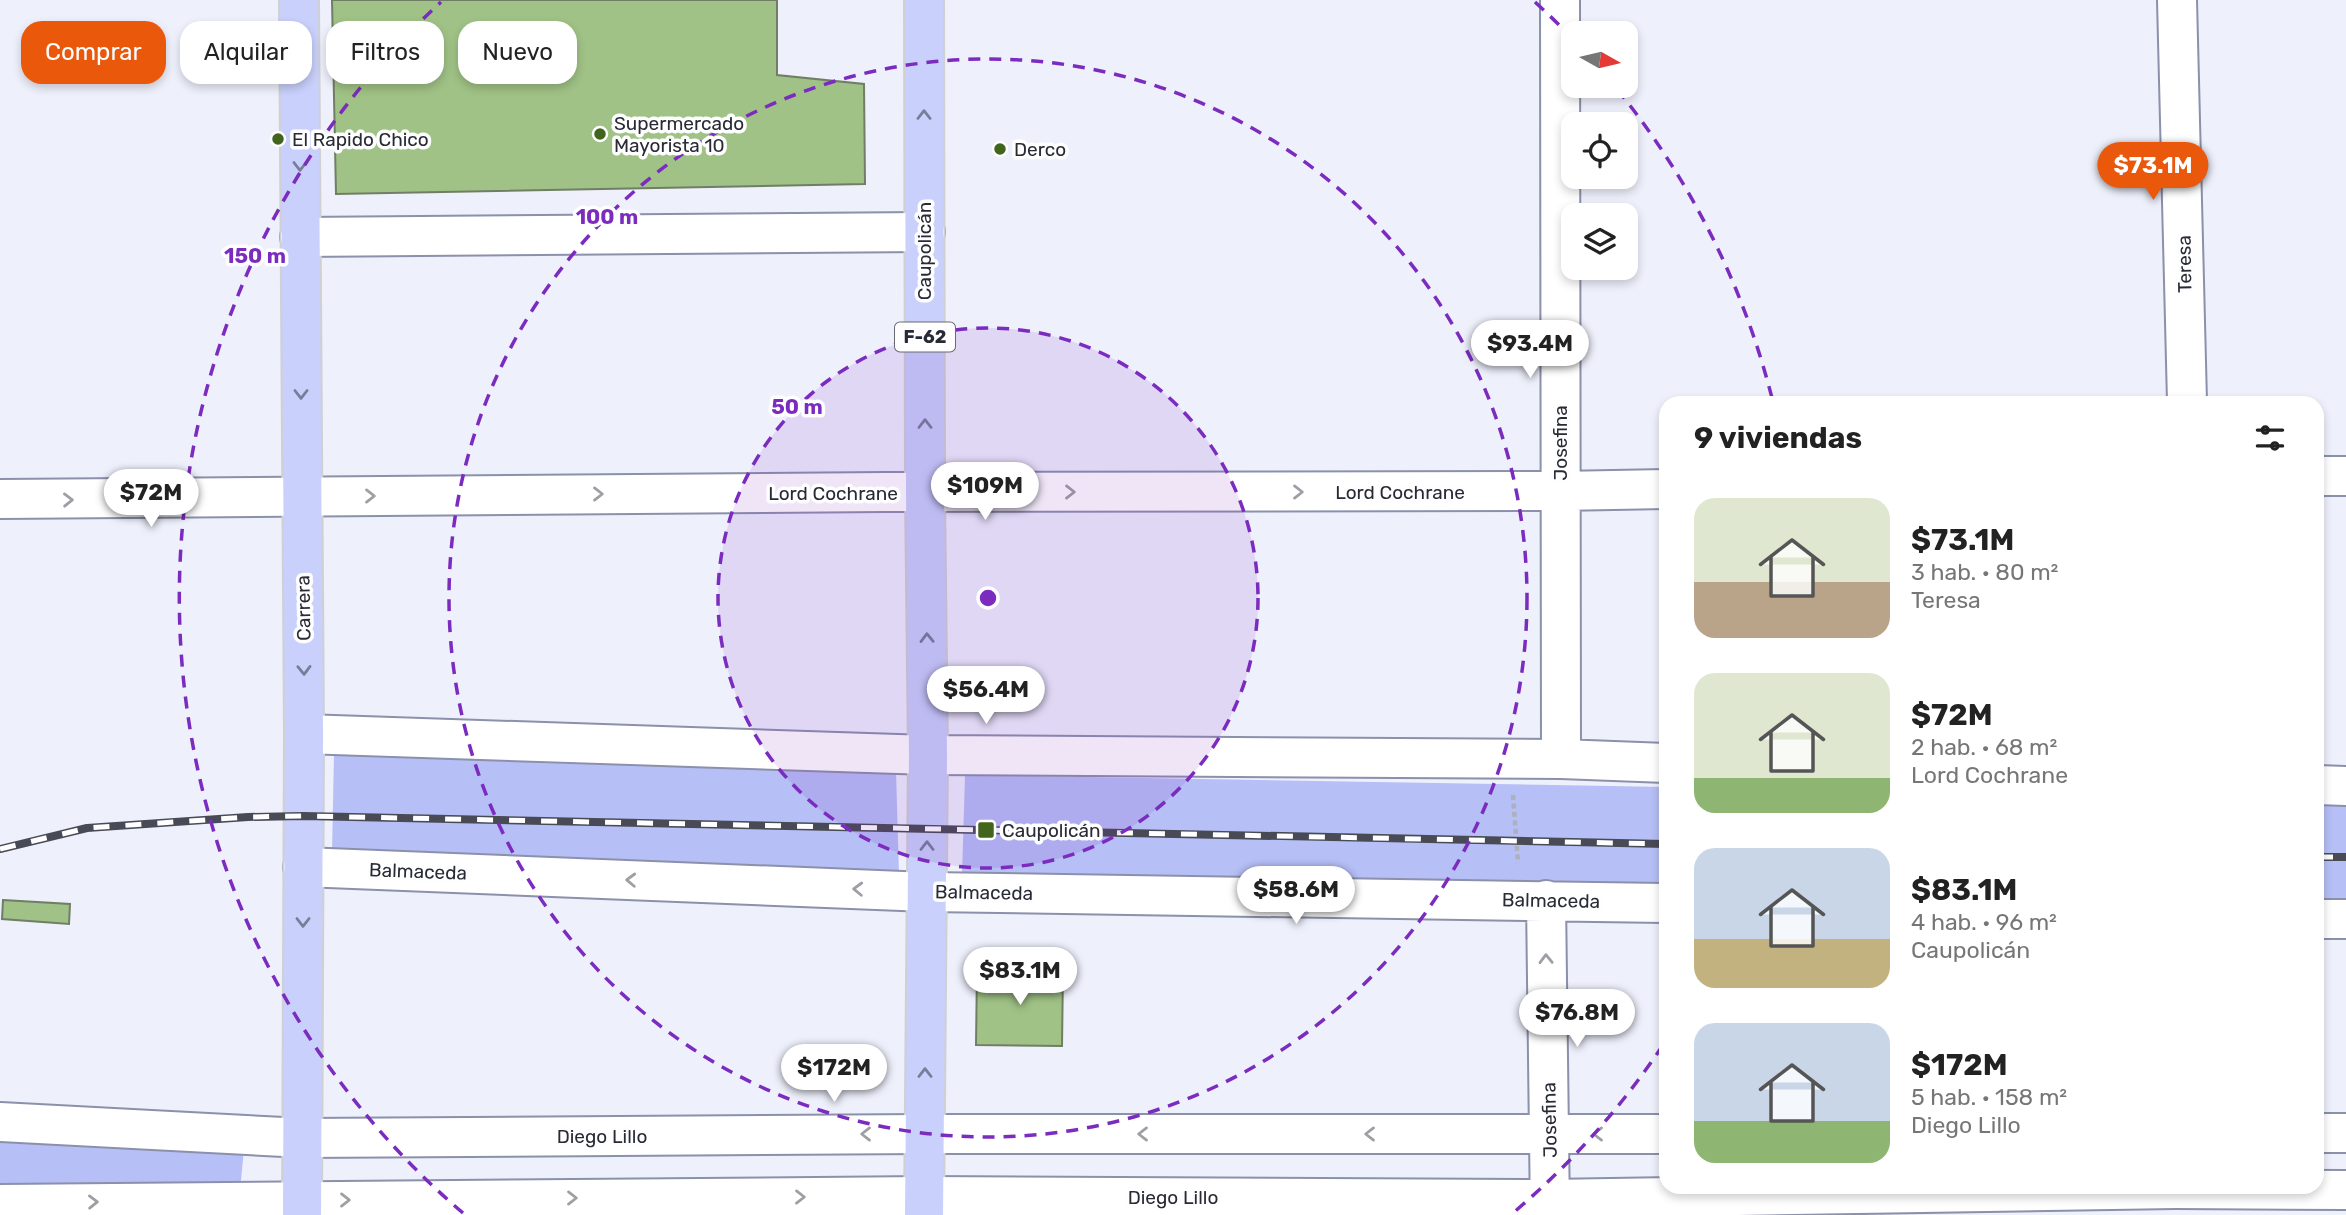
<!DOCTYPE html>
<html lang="es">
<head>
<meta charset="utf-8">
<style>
  body { margin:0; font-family:Rubik,sans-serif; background:#f2f2f2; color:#222; height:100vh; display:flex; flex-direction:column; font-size:26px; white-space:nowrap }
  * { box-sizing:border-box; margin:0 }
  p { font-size:23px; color:#767676 }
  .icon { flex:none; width:38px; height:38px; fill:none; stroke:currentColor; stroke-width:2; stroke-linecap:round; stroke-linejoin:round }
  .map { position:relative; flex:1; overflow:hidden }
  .details { position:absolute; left:1659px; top:396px; width:665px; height:798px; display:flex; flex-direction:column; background:#fff; border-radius:21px; box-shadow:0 4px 10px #0003 }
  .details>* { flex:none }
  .banner { position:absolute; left:21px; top:21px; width:665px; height:63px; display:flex; gap:14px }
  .needle { width:46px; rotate:98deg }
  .controls { position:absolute; left:1561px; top:21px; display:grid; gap:14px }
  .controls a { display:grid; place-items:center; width:77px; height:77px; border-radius:14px; background:#fff; box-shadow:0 4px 10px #0003; font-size:35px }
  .price { position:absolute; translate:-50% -60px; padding:0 16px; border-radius:24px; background:#fff; color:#222; font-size:23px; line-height:46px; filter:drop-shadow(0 2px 4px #0008) }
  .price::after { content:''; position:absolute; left:50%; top:42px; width:21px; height:16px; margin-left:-10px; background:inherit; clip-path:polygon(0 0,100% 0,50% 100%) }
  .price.active { background:#ea580c; color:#fff }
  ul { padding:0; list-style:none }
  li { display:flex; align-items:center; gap:21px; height:175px; padding:0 35px }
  li span { display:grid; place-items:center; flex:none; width:196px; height:140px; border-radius:21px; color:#555 }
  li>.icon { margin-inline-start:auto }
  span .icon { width:84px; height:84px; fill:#fffc; stroke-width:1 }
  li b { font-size:30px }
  h2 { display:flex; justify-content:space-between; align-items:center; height:84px; padding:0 35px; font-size:30px }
  .chip { padding:0 24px; border-radius:21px; background:#fff; box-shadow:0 4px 10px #0003; font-size:24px; line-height:63px }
  .chip.active { background:#ea580c; color:#fff }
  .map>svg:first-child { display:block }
</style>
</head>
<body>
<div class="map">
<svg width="2346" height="1215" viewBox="0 0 2346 1215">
  <rect width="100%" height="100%" fill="#eef0fc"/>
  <!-- green -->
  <path fill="#b6bff6" d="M 334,753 L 896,771 L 899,874 L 332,854 Z
    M 965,775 L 1666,787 L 1666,887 L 962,875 Z
    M 2317,798 L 2346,798 L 2346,900 L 2317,899 Z
    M 0,1134 L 244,1149 L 240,1190 L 0,1193 Z"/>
  <!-- building -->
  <path fill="#a0c286" stroke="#707e65" stroke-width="2" d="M 332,0 L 777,0 L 777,75 L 864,84 L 865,184 L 336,194 Z
    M 3,900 L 70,904 L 69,924 L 2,919 Z
    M 977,969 L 1063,970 L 1062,1046 L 976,1045 Z"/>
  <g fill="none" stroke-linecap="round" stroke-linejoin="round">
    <!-- minor casing -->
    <g stroke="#8b90ab" stroke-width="42">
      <path id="minor" d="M 1560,0 L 1561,759
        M 2177,0 L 2187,402
        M 300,237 L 925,232
        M 2317,476 L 2346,476
        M 0,499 L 885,492 L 1560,491 L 1666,489
        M 304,734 L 928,755 L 1561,759 L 1666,763
        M 2317,785 L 2346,786
        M 303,867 L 927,892 L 1666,903
        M 1546,900 L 1550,1215
        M 2317,919 L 2346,919
        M 0,1122 L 303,1138 L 925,1134 L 1666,1134
        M 2317,1133 L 2346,1133
        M 0,1204 L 924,1196 L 1549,1199 L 2175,1189 L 2346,1190"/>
    </g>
    <!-- major casing -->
    <g stroke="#d0d0d3" stroke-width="42">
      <path id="major" d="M 299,0 L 304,734 L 302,1215
        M 924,1215 L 928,755 L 925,492 L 924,0"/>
    </g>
    <!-- path -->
    <path stroke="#aeb0bc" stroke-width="4.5" stroke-dasharray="5 3.5" stroke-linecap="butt" d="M 1513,795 L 1518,863"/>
    <!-- minor -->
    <use href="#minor" stroke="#fff" stroke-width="38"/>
    <!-- major -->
    <use href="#major" stroke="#c8d0fb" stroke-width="38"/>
    <!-- rail casing -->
    <g stroke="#484a55" stroke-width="8">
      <path id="rail" d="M 0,849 L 87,828 L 248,817 L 303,816 L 1666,844
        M 2317,857 L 2346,857"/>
    </g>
    <!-- rail -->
    <use href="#rail" stroke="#fefefe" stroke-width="5" stroke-dasharray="16" stroke-linecap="butt"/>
  </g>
  <!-- one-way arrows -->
  <defs><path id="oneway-chevron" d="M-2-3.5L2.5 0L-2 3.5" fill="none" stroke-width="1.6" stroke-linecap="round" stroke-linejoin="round" transform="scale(1.75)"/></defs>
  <g stroke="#787d98">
    <use href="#oneway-chevron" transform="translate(924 115) rotate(-90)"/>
    <use href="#oneway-chevron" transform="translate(300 166) rotate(90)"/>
    <use href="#oneway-chevron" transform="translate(301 394) rotate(90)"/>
    <use href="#oneway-chevron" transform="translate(925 424) rotate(-90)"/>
    <use href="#oneway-chevron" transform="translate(927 638) rotate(-91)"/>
    <use href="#oneway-chevron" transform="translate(304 670) rotate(89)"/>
    <use href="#oneway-chevron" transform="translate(927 846) rotate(-90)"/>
    <use href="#oneway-chevron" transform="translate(303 922) rotate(90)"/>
    <use href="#oneway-chevron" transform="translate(925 1073) rotate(-90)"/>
  </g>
  <g stroke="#9e9fa4">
    <use href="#oneway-chevron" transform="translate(1070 492)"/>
    <use href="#oneway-chevron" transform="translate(1298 492)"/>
    <use href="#oneway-chevron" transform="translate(598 494)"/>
    <use href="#oneway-chevron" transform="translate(370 496)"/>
    <use href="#oneway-chevron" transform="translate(68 500) rotate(-1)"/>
    <use href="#oneway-chevron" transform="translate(631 880) rotate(-178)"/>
    <use href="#oneway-chevron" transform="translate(858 889) rotate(-178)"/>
    <use href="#oneway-chevron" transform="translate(1546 959) rotate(-91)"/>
    <use href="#oneway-chevron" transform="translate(866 1134) rotate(180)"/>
    <use href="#oneway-chevron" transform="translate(1143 1134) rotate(-180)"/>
    <use href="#oneway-chevron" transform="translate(1370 1134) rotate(-180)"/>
    <use href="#oneway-chevron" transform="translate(1598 1134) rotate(-180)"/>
    <use href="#oneway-chevron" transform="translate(800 1197)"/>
    <use href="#oneway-chevron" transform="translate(572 1198)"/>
    <use href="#oneway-chevron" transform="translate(345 1200)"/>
    <use href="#oneway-chevron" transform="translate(93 1202) rotate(-1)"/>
  </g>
  <!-- distance rings -->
  <circle cx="988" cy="598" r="270" fill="#7b2cbf" fill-opacity=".12"/>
  <g fill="none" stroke="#7b2cbf" stroke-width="3.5" stroke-dasharray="12 9">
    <circle cx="988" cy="598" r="270"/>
    <circle cx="988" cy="598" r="539"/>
    <path d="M1663 1045A809 809 0 0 1 1513 1213M463 1213A809 809 0 0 1 441 2M1535 2A809 809 0 0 1 1570 36M1617 89A809 809 0 0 1 1773 402"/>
  </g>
  <!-- markers -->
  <g fill="#42651e" stroke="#fefefe" stroke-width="2.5">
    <circle cx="600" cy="134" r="7"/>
    <circle cx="278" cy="139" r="7"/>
    <circle cx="1000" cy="149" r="7"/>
    <rect x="977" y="821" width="18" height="18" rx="3.5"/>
  </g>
  <g text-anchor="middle" stroke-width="7" stroke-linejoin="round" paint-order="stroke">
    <!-- shield labels -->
    <rect fill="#fefefe" stroke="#686a71" stroke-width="2" x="895" y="322.5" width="60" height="29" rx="5"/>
    <g font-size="18" font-weight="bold" fill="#282a35">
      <text x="925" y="343">F-62</text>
    </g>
    <!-- poi labels -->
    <g font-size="19" fill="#282a35" stroke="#fefefe" text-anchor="start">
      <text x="614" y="130">Supermercado<tspan x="614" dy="22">Mayorista 10</tspan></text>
      <text x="292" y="146">El Rapido Chico</text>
      <text x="1014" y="156">Derco</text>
      <text x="1002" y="837">Caupolicán</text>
    </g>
    <!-- street labels -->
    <g font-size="19" fill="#282a35" stroke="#fefefe">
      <text transform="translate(924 251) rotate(-90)" y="7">Caupolicán</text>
      <text transform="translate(2184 264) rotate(-91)" y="7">Teresa</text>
      <text transform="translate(1560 443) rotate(-90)" y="7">Josefina</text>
      <text x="1400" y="499">Lord Cochrane</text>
      <text x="833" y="500">Lord Cochrane</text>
      <text transform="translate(303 608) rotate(-91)" y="7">Carrera</text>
      <text transform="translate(418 871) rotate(2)" y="7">Balmaceda</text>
      <text transform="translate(984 892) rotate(1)" y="7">Balmaceda</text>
      <text transform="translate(1551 900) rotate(1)" y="7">Balmaceda</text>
      <text transform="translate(1549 1120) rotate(-91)" y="7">Josefina</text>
      <text x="602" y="1143">Diego Lillo</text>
      <text x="1173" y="1204">Diego Lillo</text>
    </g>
  </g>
  <circle cx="988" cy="598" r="10" fill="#7b2cbf" stroke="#fefefe" stroke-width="3.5"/>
  <g font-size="21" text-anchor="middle" font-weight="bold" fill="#7b2cbf" stroke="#fefefe" stroke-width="7" stroke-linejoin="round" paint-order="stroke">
    <text x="607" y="224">100 m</text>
    <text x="255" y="263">150 m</text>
    <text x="797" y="414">50 m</text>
  </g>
</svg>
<div class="controls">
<a><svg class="needle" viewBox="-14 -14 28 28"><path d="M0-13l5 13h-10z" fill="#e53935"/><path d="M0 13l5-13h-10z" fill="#767676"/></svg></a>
<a><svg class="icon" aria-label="locate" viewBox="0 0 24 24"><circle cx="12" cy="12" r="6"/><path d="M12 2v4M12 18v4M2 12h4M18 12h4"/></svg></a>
<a><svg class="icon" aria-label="layers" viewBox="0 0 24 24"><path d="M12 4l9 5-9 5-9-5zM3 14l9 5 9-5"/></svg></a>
</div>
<b class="price active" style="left:2153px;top:202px">$73.1M</b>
<b class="price" style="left:1530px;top:380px">$93.4M</b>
<b class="price" style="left:985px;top:522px">$109M</b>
<b class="price" style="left:151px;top:529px">$72M</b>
<b class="price" style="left:986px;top:726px">$56.4M</b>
<b class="price" style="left:1296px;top:926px">$58.6M</b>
<b class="price" style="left:1020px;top:1007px">$83.1M</b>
<b class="price" style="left:1577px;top:1049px">$76.8M</b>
<b class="price" style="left:834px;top:1104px">$172M</b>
<div class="banner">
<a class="chip active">Comprar</a>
<a class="chip">Alquilar</a>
<a class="chip">Filtros</a>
<a class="chip">Nuevo</a>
</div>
<section class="details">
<h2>9 viviendas<svg class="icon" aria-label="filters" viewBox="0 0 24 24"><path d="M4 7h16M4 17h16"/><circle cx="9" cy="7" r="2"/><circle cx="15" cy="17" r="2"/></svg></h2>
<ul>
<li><span style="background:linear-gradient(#dfe7d0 60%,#b9a48a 0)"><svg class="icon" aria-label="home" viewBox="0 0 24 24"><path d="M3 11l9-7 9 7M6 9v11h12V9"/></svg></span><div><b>$73.1M</b><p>3 hab. · 80 m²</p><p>Teresa</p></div></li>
<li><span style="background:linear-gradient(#dfe7d0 75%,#8fb573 0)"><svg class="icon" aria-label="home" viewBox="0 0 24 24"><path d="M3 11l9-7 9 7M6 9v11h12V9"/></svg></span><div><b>$72M</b><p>2 hab. · 68 m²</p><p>Lord Cochrane</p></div></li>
<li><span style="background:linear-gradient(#c9d6e8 65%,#c2b280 0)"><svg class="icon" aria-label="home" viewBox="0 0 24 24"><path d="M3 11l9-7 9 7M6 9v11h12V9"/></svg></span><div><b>$83.1M</b><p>4 hab. · 96 m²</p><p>Caupolicán</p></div></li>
<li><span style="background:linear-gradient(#c9d6e8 70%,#8fb573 0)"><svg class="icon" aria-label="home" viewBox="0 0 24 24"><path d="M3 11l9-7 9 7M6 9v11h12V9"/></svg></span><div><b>$172M</b><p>5 hab. · 158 m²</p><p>Diego Lillo</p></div></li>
</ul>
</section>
</div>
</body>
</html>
